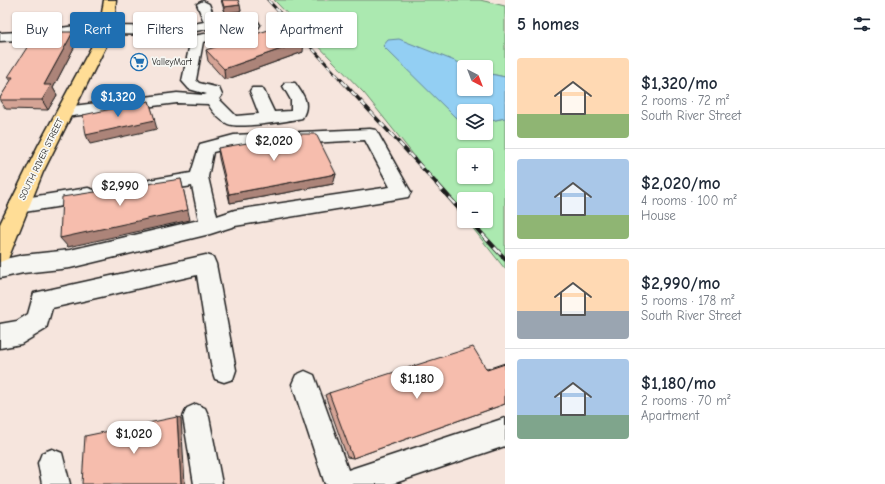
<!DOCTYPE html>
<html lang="en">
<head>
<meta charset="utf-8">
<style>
  body { margin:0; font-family:"Comic Neue",sans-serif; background:#f2f2f3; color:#1f2937; height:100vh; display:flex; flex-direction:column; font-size:15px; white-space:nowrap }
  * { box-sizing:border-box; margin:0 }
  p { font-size:13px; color:#747a83 }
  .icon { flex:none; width:22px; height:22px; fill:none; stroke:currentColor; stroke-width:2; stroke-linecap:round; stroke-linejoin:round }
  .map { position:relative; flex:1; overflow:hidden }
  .drawer { display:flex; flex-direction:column; background:#fff; width:380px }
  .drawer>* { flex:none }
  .hud { position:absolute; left:12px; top:12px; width:380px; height:36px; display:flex; gap:8px }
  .needle { width:26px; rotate:138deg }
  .tools { position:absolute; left:457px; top:60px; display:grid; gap:8px }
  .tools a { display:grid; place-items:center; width:36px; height:36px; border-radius:4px; background:#fff; box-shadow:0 1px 3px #0004; font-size:20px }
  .price { position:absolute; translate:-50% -34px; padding:0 9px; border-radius:14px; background:#fff; color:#222; font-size:13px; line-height:26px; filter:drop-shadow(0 1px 2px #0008) }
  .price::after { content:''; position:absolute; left:50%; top:24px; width:12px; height:9px; margin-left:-6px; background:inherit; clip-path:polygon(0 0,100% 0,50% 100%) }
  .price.current { background:#1f6fb2; color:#fff }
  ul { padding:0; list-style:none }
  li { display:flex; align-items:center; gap:12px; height:100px; padding:0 12px }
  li+li { border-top:1px solid #e0e1e3 }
  li span { display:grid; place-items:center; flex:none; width:112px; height:80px; border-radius:4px; color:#555 }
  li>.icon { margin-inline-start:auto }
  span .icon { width:48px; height:48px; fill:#fffc; stroke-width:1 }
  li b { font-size:17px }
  h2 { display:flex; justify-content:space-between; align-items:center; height:48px; padding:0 12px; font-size:17px }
  .tag { padding:0 14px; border-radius:4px; background:#fff; box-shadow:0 1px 3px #0004; font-size:14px; line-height:36px }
  .tag.current { background:#1f6fb2; color:#fff }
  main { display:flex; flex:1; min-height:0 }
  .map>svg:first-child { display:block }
</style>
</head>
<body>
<main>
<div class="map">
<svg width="505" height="484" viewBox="0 0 505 484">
  <rect width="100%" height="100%" fill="#f6e5dd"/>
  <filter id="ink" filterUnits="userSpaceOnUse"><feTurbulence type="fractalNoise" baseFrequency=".025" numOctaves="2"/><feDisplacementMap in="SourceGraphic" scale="8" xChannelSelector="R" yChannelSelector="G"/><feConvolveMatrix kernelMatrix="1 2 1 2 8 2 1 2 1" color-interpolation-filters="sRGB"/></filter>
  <g filter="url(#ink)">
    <!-- green -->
    <path fill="#abe9b0" stroke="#648266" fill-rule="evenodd" d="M 274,0 L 480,0 L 505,6 L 505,77 L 486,73 L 486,67 L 470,67 L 453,61 L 455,117 L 464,122 L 464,133 L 486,133 L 486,122 L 505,118 L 505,269 L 467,221 L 486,221 L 486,199 L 464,199 L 464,218 L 364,93 ZM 464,155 L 486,155 L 486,177 L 464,177 Z"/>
    <!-- water -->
    <path fill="#93cff3" stroke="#63879d" d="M 399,39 L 470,67 L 464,67 L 464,89 L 486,89 L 486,73 L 505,77 L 505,118 L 486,122 L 486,111 L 464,111 L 464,122 L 455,117 L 383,46 L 388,40 Z"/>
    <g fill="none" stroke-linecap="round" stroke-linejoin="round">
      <!-- minor casing -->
      <g stroke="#1c1c1c" stroke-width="3">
        <path id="minor" d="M 203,1 L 209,4 L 217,24 L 215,27 L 178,35 L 105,34 L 99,31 L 37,39 L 0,41 L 0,33 L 37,31 L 107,22 L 111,23 L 113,26 L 178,27 L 204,22 L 197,4 Z
          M 254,21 L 258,22 L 260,25 L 258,28 L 221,39 L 203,42 L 196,80 L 199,83 L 219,88 L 222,95 L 219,99 L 236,116 L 259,114 L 250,91 L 252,88 L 262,88 L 264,91 L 274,112 L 291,111 L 291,100 L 283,86 L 285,83 L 295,83 C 303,95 311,103 302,118 C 289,121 239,129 228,124 C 219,120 213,112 208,104 L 177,103 L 65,117 L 60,115 L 57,112 L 60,109 L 65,107 L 177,93 L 204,95 L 207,94 L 189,89 L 182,81 L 191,39 L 193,36 L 216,32 Z
          M 370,129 L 376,130 L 408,187 L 411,192 L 408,197 L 235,226 L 210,234 L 70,268 L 23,273 L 0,278 L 0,260 L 23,255 L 70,250 L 199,220 L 192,186 L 155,192 L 149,190 L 146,185 L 149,180 L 191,173 L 200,144 L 234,135 ZM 365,140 L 390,187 L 235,210 L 217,216 L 208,177 L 213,152 L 234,147 Z
          M 88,188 L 94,190 L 97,195 L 94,200 L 88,202 L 18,213 L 11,211 L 9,206 L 11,201 L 18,199 Z
          M 206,255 L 213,257 L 216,264 L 236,370 L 233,379 L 224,382 L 215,379 L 212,370 L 197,275 L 52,308 L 46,329 L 21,344 L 0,348 L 0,324 L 17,321 L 28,314 L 34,293 Z
          M 305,371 L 314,375 L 348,470 L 505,418 L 505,446 L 392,484 L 325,484 L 292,384 L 296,375 Z
          M 196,404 L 205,408 L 209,417 L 222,484 L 194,484 L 183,417 L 187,408 Z
          M 52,449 L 62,453 L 70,484 L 42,484 L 38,463 L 42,453 Z"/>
      </g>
      <!-- major casing -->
      <g stroke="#1c1c1c" stroke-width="3">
        <path id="major" d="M 104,0 L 116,0 L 114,26 L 108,42 L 43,172 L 8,259 L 0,262 L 0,224 L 38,146 L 94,42 L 100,26 Z"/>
      </g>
      <!-- minor -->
      <use href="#minor" fill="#f6f6f2" fill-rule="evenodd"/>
      <!-- major -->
      <use href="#major" fill="#ffdd96" fill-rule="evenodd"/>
      <!-- rail-far2 casing -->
      <g stroke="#1c1c1c" stroke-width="3">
        <path id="rail-far2" d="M 268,0 L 343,82"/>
      </g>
      <!-- rail-far1 casing -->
      <g stroke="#1c1c1c" stroke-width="3.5">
        <path id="rail-far1" d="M 342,81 L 438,185"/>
      </g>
      <!-- rail casing -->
      <g stroke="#1c1c1c" stroke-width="4.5">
        <path id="rail" d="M 437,184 L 464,214
          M 470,221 L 505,259"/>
      </g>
      <!-- rail-far2 -->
      <use href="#rail-far2" stroke="#f6f6f2" stroke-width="2" stroke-dasharray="5.5" stroke-linecap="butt"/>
      <!-- rail-far1 -->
      <use href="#rail-far1" stroke="#f6f6f2" stroke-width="2.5" stroke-dasharray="7" stroke-linecap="butt"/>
      <!-- rail -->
      <use href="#rail" stroke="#f6f6f2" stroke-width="3" stroke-dasharray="9" stroke-linecap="butt"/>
    </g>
    <!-- wall -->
    <path fill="#d4a395" stroke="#1c1c1c" d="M 221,0 L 238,0 L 241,11 L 225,13 Z
      M 77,42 L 53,88 L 57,95 L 48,110 L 6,109 L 0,101 L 0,98 L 11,81 L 8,77 Z
      M 206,50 L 303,52 L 225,80 L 208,61 Z
      M 218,148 L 336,174 L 333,184 L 230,203 L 219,158 Z
      M 505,363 L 505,404 L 353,458 L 347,457 L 325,395 L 329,393 L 487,369 Z"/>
    <!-- shaded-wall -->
    <path fill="#ac8479" stroke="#1c1c1c" d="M 240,5 L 241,11 L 225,13 L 224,7 Z
      M 73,32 L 77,42 L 53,88 L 57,95 L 48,110 L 42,100 L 44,85 Z
      M 304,41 L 303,52 L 225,80 L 224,69 Z
      M 149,101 L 157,129 L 90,144 L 86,135 Z
      M 336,174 L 333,184 L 230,203 L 229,194 Z
      M 181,179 L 190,220 L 68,247 L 60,238 Z
      M 177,417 L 181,418 L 185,484 L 181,484 Z"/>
    <!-- building -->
    <path fill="#f6bdad" stroke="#1c1c1c" d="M 222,0 L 238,0 L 240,5 L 224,7 Z
      M 284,25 L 304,41 L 224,69 L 206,50 Z
      M 37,32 L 73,32 L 44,85 L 51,85 L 42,100 L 0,100 L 0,98 L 13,77 L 8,77 Z
      M 149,101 L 155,120 L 86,135 L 83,115 Z
      M 300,134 L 316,134 L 336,174 L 229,194 L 218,148 Z
      M 181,179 L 188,210 L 60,238 L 62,197 Z
      M 473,347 L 487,370 L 505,364 L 505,404 L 353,458 L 329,393 Z
      M 177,417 L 181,484 L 82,484 L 85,436 Z"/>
  </g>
  <!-- icons -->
  <defs>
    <g id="supermarket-ring" transform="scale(0.9)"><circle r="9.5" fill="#f6f6f2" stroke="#1f6fb2" stroke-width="1.5"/><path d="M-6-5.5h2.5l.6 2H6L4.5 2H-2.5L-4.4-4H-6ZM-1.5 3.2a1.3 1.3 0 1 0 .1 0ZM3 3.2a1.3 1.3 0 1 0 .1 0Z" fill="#1f6fb2"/></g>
  </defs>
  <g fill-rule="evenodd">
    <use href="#supermarket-ring" x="139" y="62"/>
  </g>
  <g text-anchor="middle" stroke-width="3.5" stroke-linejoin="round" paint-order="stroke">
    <!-- far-poi labels -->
    <g font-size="9" fill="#1c1c1c" stroke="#f6f6f2" text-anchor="start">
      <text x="152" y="65">ValleyMart</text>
    </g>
    <!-- far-street labels -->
    <g font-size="9" fill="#1c1c1c" stroke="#f6f6f2">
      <text transform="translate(41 159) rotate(-64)" y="3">SOUTH RIVER STREET</text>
    </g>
  </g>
</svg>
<div class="tools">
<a><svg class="needle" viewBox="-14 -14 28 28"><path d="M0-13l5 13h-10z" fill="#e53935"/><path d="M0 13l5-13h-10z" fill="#747a83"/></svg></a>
<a><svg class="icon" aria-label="layers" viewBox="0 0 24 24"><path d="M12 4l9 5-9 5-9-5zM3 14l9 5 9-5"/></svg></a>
<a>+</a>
<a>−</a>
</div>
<b class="price current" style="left:118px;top:118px">$1,320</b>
<b class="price" style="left:274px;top:162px">$2,020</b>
<b class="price" style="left:120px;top:207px">$2,990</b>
<b class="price" style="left:417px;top:400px">$1,180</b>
<b class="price" style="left:134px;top:455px">$1,020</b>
<div class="hud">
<a class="tag">Buy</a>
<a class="tag current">Rent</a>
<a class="tag">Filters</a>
<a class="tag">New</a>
<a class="tag">Apartment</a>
</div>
</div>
<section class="drawer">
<h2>5 homes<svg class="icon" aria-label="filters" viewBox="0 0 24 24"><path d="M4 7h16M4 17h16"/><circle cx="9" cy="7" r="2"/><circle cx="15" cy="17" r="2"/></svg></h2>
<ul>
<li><span style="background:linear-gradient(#ffd9b3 70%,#8fb573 0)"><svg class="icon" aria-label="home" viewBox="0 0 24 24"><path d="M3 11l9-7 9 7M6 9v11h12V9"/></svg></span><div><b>$1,320/mo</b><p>2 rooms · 72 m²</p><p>South River Street</p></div></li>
<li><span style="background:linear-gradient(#a9c7e8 70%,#8fb573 0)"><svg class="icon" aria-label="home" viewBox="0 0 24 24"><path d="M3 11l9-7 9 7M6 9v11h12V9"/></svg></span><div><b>$2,020/mo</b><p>4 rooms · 100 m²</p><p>House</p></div></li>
<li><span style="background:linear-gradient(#ffd9b3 65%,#9aa5b1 0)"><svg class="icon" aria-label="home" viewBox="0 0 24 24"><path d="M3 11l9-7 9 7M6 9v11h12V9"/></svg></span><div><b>$2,990/mo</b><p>5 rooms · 178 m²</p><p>South River Street</p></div></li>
<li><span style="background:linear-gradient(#a9c7e8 70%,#7fa58c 0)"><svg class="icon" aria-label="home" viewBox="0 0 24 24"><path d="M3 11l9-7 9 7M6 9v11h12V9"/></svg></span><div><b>$1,180/mo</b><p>2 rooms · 70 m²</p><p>Apartment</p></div></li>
</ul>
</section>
</main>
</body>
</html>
